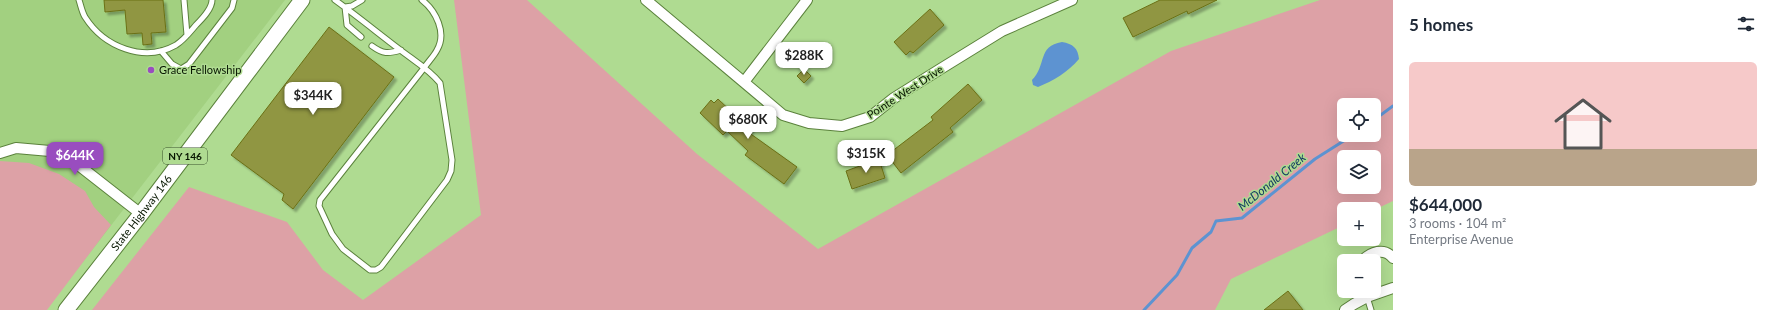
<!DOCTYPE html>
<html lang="en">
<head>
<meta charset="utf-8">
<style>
  body { margin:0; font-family:Lato,sans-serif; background:#f6f6f7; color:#1f2937; height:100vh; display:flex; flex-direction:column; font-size:15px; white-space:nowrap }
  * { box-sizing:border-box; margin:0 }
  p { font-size:13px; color:#747a83 }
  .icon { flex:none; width:22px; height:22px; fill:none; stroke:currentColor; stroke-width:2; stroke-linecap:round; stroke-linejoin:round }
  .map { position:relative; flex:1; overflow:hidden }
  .side { display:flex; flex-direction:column; background:#fff; width:380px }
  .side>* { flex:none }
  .tools { position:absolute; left:1337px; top:98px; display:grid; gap:8px }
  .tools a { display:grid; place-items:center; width:44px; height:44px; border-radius:6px; background:#fff; box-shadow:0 4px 16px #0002; font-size:20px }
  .price { position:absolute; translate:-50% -34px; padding:0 9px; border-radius:8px; background:#fff; color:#222; font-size:13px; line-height:26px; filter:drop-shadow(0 1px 2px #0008) }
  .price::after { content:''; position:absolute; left:50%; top:24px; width:12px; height:9px; margin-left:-6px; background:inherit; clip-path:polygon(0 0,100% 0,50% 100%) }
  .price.active { background:#994dbf; color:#fff }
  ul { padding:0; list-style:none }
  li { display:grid; align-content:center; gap:8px; height:212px; padding:0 16px }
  li span { display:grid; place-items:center; height:124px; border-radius:6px; color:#555 }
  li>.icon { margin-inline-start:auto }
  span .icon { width:72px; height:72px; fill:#fffc; stroke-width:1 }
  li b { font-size:17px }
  h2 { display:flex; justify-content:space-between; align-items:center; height:48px; padding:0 16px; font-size:17px }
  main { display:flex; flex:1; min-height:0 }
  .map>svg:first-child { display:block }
</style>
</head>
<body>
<main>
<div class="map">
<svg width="1393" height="310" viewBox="0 0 1393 310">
  <defs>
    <filter id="shadow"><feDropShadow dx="3" dy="3" stdDeviation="1" flood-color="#0004"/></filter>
  </defs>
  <rect width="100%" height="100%" fill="#afdb91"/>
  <!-- built -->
  <path fill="#a2d080" d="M 0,0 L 285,0 L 52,302 L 0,266 Z"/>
  <!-- green -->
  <path fill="#dda1a6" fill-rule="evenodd" d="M 454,0 L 527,0 L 697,154 L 818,249 L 1171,51 L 1320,0 L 1393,0 L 1393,201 L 1374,210 L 1374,209 L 1344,209 L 1344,225 L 1231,279 L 1215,310 L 92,310 L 189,187 L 287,222 L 323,270 L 363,300 L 481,215 ZM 1344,105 L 1374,105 L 1374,135 L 1344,135 ZM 1344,157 L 1374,157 L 1374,187 L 1344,187 Z
    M 0,161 L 29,163 L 59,174 L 85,191 L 94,207 L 111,225 L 47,310 L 0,310 Z"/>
  <!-- water -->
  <path fill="#5d93d1" d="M 1062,42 C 1073,44 1078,48 1079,59 C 1068,72 1053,81 1038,87 L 1033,85 L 1032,80 C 1047,65 1037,46 1062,42 Z"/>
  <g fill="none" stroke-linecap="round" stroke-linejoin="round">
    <!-- stream -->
    <path stroke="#5d93d1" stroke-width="3" d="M 1374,120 L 1393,106
      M 1144,310 L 1177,275 L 1192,248 L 1211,232 L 1216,221 L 1242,218 L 1315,159 L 1353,135"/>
  </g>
  <!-- building -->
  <path fill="#909642" stroke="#6b7015" filter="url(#shadow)" d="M 104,0 L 163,0 L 166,32 L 151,33 L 152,44 L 143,45 L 142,33 L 127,34 L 125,10 L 105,12 Z
    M 1160,0 L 1217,0 L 1188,14 L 1187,11 L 1133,37 L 1123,18 Z
    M 930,9 L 944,25 L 913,53 L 910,51 L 906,55 L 894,42 Z
    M 329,27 L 394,77 L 293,209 L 282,200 L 284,194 L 231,155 Z
    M 804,69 L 811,76 L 804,83 L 797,76 Z
    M 968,84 L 982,100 L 950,128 L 953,132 L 901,173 L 887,155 L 933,120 L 931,117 Z
    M 718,99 L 737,117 L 739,114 L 753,127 L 748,132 L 797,167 L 784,184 L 745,155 L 748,151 L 727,131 L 723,135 L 700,113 L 711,100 L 714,103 Z
    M 879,159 L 885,178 L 852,189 L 846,171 Z
    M 1288,291 L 1303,310 L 1264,310 Z"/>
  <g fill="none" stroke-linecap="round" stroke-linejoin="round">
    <!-- service casing -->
    <g stroke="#5b823c" stroke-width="7">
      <path id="service" d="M 79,0 C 81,6 82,12 85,17 C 104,47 144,63 176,45 C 184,40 190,32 196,25 C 202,19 212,9 212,0
        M 184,0 L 187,35
        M 335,0 C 357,16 378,33 399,49 C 413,60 429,69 440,83 L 452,160 L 451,171 L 447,180 L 381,267 L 376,270 L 370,270 L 343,249 L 332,234 L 319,206 L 320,200 L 424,68 C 428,62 434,56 437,50 C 447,33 436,11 422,0
        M 361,37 L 347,25 L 345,7 L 352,6 L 362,0
        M 372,46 C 383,54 388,54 401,50
        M 161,51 L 172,64 L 181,69 L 189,64 L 232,8 L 234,0
        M 1367,297 L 1371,310"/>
    </g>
    <!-- minor casing -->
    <g stroke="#5b823c" stroke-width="12">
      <path id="minor" d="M 646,0 L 783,115 L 809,123 L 842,126 L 870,117 L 894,98 L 942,68 L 1002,31 L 1072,0
        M 744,82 L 807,0
        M 0,153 L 16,148 L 50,151 L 72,160 L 141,214
        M 1362,261 C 1371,252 1384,247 1393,258
        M 1364,291 L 1367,297 L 1393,288
        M 1345,310 L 1354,304 L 1367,297"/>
    </g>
    <!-- primary casing -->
    <g stroke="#5b823c" stroke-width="17">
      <g id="primary">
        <path id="s1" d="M 66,310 L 141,214 L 302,0"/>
      </g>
    </g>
    <!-- service -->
    <use href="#service" stroke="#fff" stroke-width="5"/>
    <!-- minor -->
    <use href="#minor" stroke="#fff" stroke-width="10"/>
    <!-- primary -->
    <use href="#primary" stroke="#fff" stroke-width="15"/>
  </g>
  <!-- markers -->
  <circle fill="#994dbf" stroke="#afdb91" stroke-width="1.5" cx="151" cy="70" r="4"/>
  <g text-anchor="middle" stroke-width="3" stroke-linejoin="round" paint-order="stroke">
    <!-- shield labels -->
    <rect fill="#afdb91" stroke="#39512c" stroke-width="1" x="163" y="148" width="44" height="16" rx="3"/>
    <g font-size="10" font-weight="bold" fill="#071600">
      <text x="185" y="160">NY 146</text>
    </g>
    <!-- poi labels -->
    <g font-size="11" fill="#071600" stroke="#afdb91" text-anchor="start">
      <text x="159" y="74">Grace Fellowship</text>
    </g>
    <!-- street labels -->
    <g font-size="11" fill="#071600" stroke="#afdb91">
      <text transform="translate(905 92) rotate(-33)" y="4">Pointe West Drive</text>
      <text dy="4" stroke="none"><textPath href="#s1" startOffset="123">State Highway 146</textPath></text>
    </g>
    <!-- water labels -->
    <g font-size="12" font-style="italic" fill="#10365f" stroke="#afdb91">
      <text transform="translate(1272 182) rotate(-39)" y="4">McDonald Creek</text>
    </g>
  </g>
</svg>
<div class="tools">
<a><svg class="icon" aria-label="locate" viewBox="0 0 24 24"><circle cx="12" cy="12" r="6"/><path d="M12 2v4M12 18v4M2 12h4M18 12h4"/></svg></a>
<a><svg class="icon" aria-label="layers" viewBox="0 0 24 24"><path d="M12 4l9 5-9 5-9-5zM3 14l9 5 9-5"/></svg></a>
<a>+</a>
<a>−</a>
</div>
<b class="price" style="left:804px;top:76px">$288K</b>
<b class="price" style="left:313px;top:116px">$344K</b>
<b class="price" style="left:748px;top:140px">$680K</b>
<b class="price" style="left:866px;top:174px">$315K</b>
<b class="price active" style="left:75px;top:176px">$644K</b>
</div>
<section class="side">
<h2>5 homes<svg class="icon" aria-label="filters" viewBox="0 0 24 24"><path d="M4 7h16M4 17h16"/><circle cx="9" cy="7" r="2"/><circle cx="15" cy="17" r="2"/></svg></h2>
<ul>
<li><span style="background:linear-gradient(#f6c9c9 70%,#b9a48a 0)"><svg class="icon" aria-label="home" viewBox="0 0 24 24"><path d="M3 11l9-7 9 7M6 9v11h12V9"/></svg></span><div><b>$644,000</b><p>3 rooms · 104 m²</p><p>Enterprise Avenue</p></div></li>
</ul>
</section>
</main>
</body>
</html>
